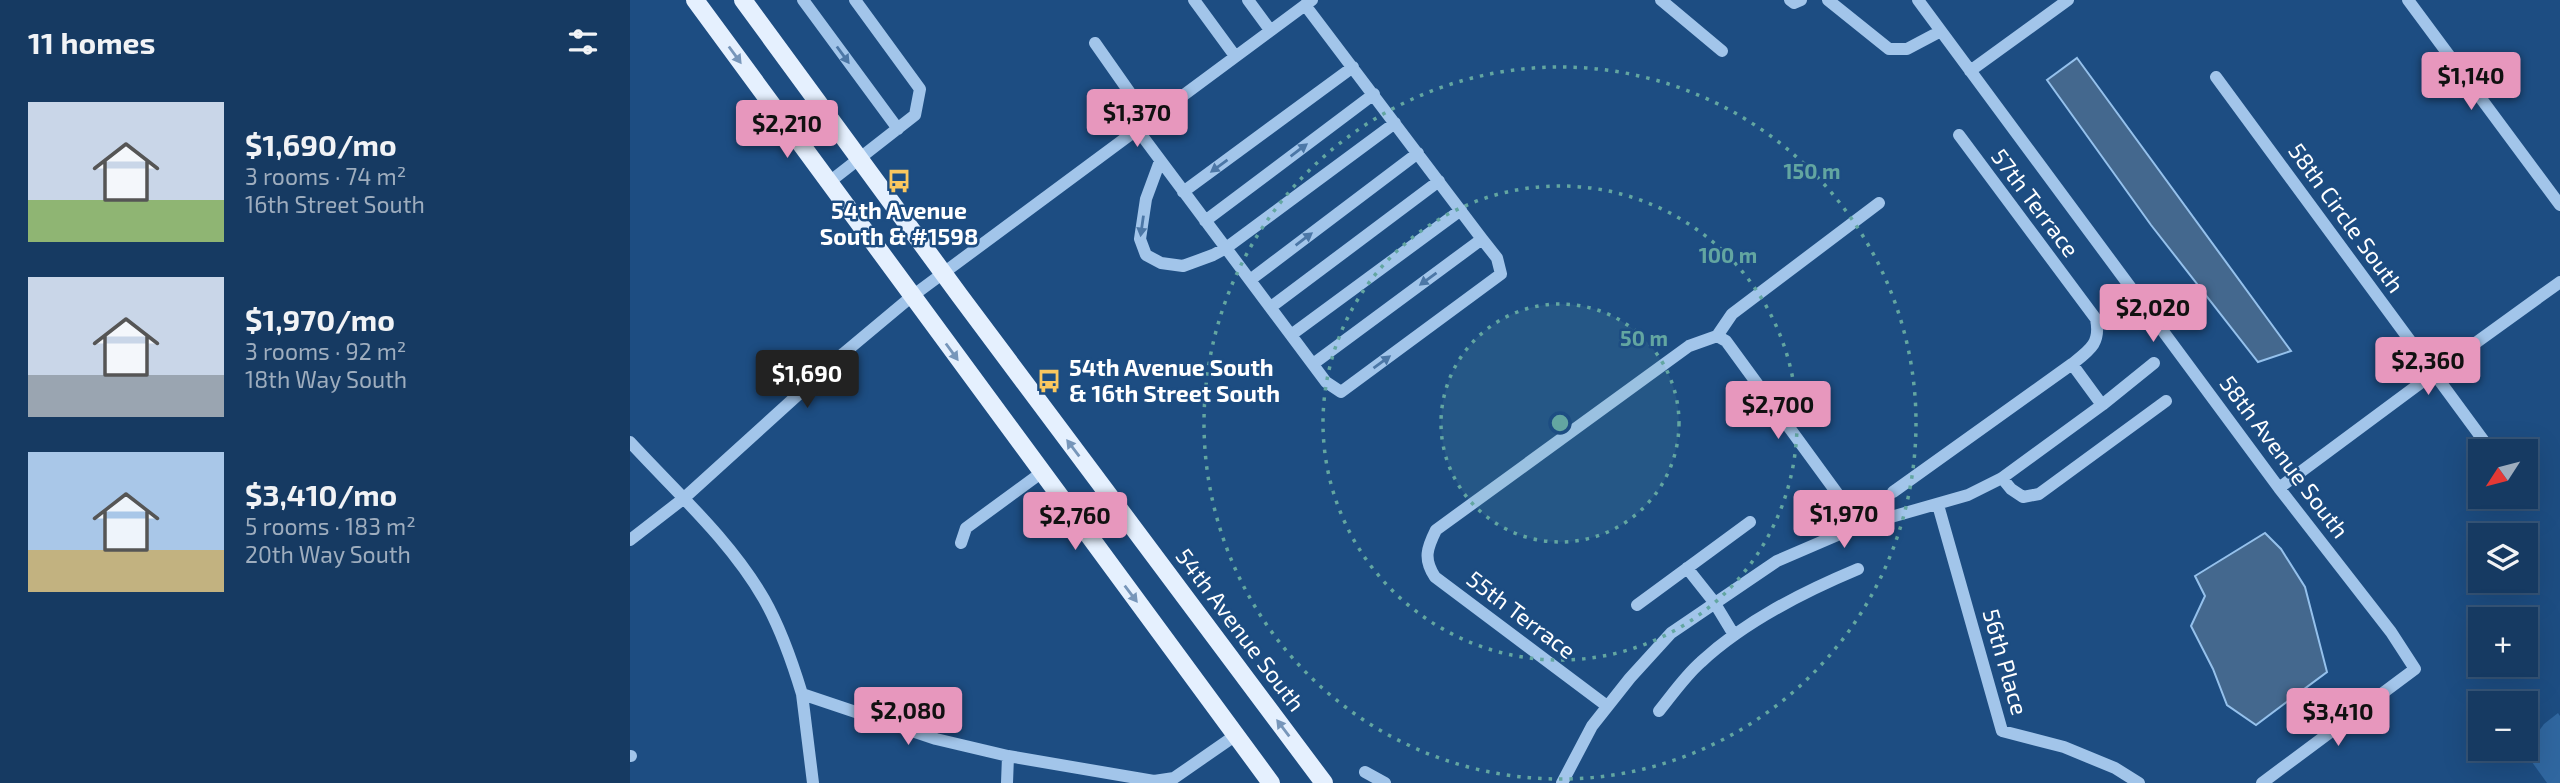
<!DOCTYPE html>
<html lang="en">
<head>
<meta charset="utf-8">
<style>
  body { margin:0; font-family:"Exo 2",sans-serif; background:#1f4168; color:#f1f3f6; height:100vh; display:flex; flex-direction:column; font-size:26px; white-space:nowrap }
  * { box-sizing:border-box; margin:0 }
  p { font-size:23px; color:#9eadbe }
  .icon { flex:none; width:38px; height:38px; fill:none; stroke:currentColor; stroke-width:2; stroke-linecap:round; stroke-linejoin:round }
  .map { position:relative; flex:1; overflow:hidden }
  .sheet { display:flex; flex-direction:column; background:#163a62; width:630px }
  .sheet>* { flex:none }
  .needle { width:46px; rotate:234deg }
  .buttons { position:absolute; left:1838px; top:439px; display:grid; gap:14px }
  .buttons a { display:grid; place-items:center; width:70px; height:70px; border-radius:0px; background:#163a62; box-shadow:0 7px 28px #0002,0 0 0 2px #355477; font-size:35px }
  .price { position:absolute; translate:-50% -60px; padding:0 16px; border-radius:7px; background:#e797bd; color:#111; font-size:23px; line-height:46px; filter:drop-shadow(0 2px 4px #0008) }
  .price::after { content:''; position:absolute; left:50%; top:42px; width:21px; height:16px; margin-left:-10px; background:inherit; clip-path:polygon(0 0,100% 0,50% 100%) }
  .price.active { background:#222; color:#fff }
  ul { padding:0; list-style:none }
  li { display:flex; align-items:center; gap:21px; height:175px; padding:0 28px }
  li span { display:grid; place-items:center; flex:none; width:196px; height:140px; border-radius:0px; color:#555 }
  li>.icon { margin-inline-start:auto }
  span .icon { width:84px; height:84px; fill:#fffc; stroke-width:1 }
  li b { font-size:30px }
  h2 { display:flex; justify-content:space-between; align-items:center; height:84px; padding:0 28px; font-size:30px }
  main { display:flex; flex:1; min-height:0 }
  .map>svg:first-child { display:block }
</style>
</head>
<body>
<main>
<section class="sheet">
<h2>11 homes<svg class="icon" aria-label="filters" viewBox="0 0 24 24"><path d="M4 7h16M4 17h16"/><circle cx="9" cy="7" r="2"/><circle cx="15" cy="17" r="2"/></svg></h2>
<ul>
<li><span style="background:linear-gradient(#c9d6e8 70%,#8fb573 0)"><svg class="icon" aria-label="home" viewBox="0 0 24 24"><path d="M3 11l9-7 9 7M6 9v11h12V9"/></svg></span><div><b>$1,690/mo</b><p>3 rooms · 74 m²</p><p>16th Street South</p></div></li>
<li><span style="background:linear-gradient(#c9d6e8 70%,#9aa5b1 0)"><svg class="icon" aria-label="home" viewBox="0 0 24 24"><path d="M3 11l9-7 9 7M6 9v11h12V9"/></svg></span><div><b>$1,970/mo</b><p>3 rooms · 92 m²</p><p>18th Way South</p></div></li>
<li><span style="background:linear-gradient(#a9c7e8 70%,#c2b280 0)"><svg class="icon" aria-label="home" viewBox="0 0 24 24"><path d="M3 11l9-7 9 7M6 9v11h12V9"/></svg></span><div><b>$3,410/mo</b><p>5 rooms · 183 m²</p><p>20th Way South</p></div></li>
</ul>
</section>
<div class="map">
<svg width="1930" height="783" viewBox="0 0 1930 783">
  <rect width="100%" height="100%" fill="#1d4d82"/>
  <!-- green -->
  <path fill="#3067a0" d="M 1928,713 L 1930,716 L 1930,783 L 1917,783 L 1894,751 L 1914,724 Z"/>
  <!-- water -->
  <path fill="#44688e" stroke="#95c1ec" stroke-width="2" d="M 1447,58 L 1661,351 L 1628,362 L 1521,225 L 1417,80 Z
    M 1635,533 L 1651,549 L 1675,587 L 1697,672 L 1626,725 L 1597,705 L 1583,669 L 1561,626 L 1575,596 L 1565,576 Z"/>
  <g fill="none" stroke-linecap="round" stroke-linejoin="round">
    <!-- minor -->
    <path stroke="#a2c5ea" stroke-width="12" d="M 173,0 L 268,129
      M 564,0 L 605,56
      M 618,0 L 640,30
      M 1031,0 L 1092,51
      M 1160,0 L 1164,3 L 1171,0
      M 1198,0 L 1259,49 L 1277,49 L 1311,31
      M 1288,0 L 1649,488 L 1761,632 L 1785,669 L 1632,783
      M 1778,0 L 1930,205
      M 465,43 L 519,120
      M 1340,71 L 1438,0
      M 1586,77 L 1862,452
      M 507,129 L 696,382 L 711,392 L 871,274 L 867,258 L 852,239 L 675,5
      M 1329,135 L 1466,319 C 1471,343 1460,350 1442,364
      M 530,161 L 516,199 L 510,239 L 516,255 L 531,263 L 553,266 L 583,255 L 596,248 L 765,123
      M 198,183 L 285,115 L 290,89 L 225,0
      M 553,192 L 723,67
      M 575,221 L 744,94
      M 620,280 L 788,153
      M 641,307 L 809,181
      M 661,335 L 831,210
      M 1087,336 L 1096,341 L 1215,504 L 1226,527
      M 683,364 L 852,239
      M 0,442 C 46,492 100,540 134,599 C 151,629 162,661 172,694 L 306,739 L 378,756 L 524,781 L 544,778 L 606,735
      M 1372,478 L 1381,489 L 1393,497 L 1409,494 L 1536,401
      M 1649,488 L 1804,373 L 1930,282
      M 1263,492 L 1442,364 L 1472,405
      M 1308,505 L 1372,731 L 1434,747 L 1485,768 L 1509,783
      M 0,540 L 53,499 L 214,353 L 281,297 L 682,0
      M 331,543 L 336,528 L 411,473
      M 1057,568 L 1084,602 L 1104,635
      M 1007,605 L 1120,522
      M 172,694 L 183,783
      M 977,706 L 805,577 C 793,559 797,548 806,530 L 1059,346 L 1087,336 L 1102,314 L 1249,203
      M 1029,711 C 1042,695 1055,676 1071,662 C 1115,621 1173,592 1228,569
      M 0,756 L 1,756
      M 735,772 L 755,783
      M 377,783 L 378,756
      M 932,783 L 962,726 L 1000,678 L 1041,633 L 1147,561 L 1226,527 L 1338,495 L 1372,478 L 1472,405 L 1524,363"/>
    <!-- major -->
    <path stroke="#e5f0fe" stroke-width="18" d="M 65,0 L 641,783
      M 113,0 L 330,296 L 694,783"/>
  </g>
  <!-- one-way arrows -->
  <defs><path id="oneway-solid" d="M-6-.8H1V-3.2L6.5 0L1 3.2V.8H-6Z" transform="scale(1.75)"/></defs>
  <g fill="#7796ba">
    <use href="#oneway-solid" transform="translate(105 55) rotate(54)"/>
    <use href="#oneway-solid" transform="translate(322 352) rotate(54)"/>
    <use href="#oneway-solid" transform="translate(443 448) rotate(-127)"/>
    <use href="#oneway-solid" transform="translate(501 594) rotate(53)"/>
    <use href="#oneway-solid" transform="translate(653 728) rotate(-127)"/>
  </g>
  <g fill="#4c77a6">
    <use href="#oneway-solid" transform="translate(213 55) rotate(54)"/>
    <use href="#oneway-solid" transform="translate(669 150) rotate(-37)"/>
    <use href="#oneway-solid" transform="translate(589 166) rotate(144)"/>
    <use href="#oneway-solid" transform="translate(512 226) rotate(98)"/>
    <use href="#oneway-solid" transform="translate(674 239) rotate(-37)"/>
    <use href="#oneway-solid" transform="translate(798 279) rotate(144)"/>
    <use href="#oneway-solid" transform="translate(752 362) rotate(-36)"/>
  </g>
  <!-- distance rings -->
  <circle cx="930" cy="423" r="119" fill="#63a6a1" fill-opacity=".12"/>
  <g fill="none" stroke="#63a6a1" stroke-width="3.5" stroke-dasharray="3.5 7">
    <circle cx="930" cy="423" r="119"/>
    <circle cx="930" cy="423" r="237"/>
    <circle cx="930" cy="423" r="356"/>
  </g>
  <!-- icons -->
  <defs>
    <g id="bus-bare" transform="scale(1.89)"><path d="M-5-6H5V4H4V6H2V4H-2V6H-4V4H-5ZM-3.5-4V0h7V-4ZM-3.5 1.2v1.5H-2V1.2ZM2 1.2v1.5H3.5V1.2Z" fill="#fac75f" stroke="#1d4d82" stroke-width="2.5" paint-order="stroke"/></g>
  </defs>
  <g fill-rule="evenodd">
    <use href="#bus-bare" x="269" y="181"/>
    <use href="#bus-bare" x="419" y="381"/>
  </g>
  <g text-anchor="middle" stroke-width="5" stroke-linejoin="round" paint-order="stroke">
    <!-- street labels -->
    <g font-size="23" fill="#fff" stroke="#1d4d82">
      <text transform="translate(1405 203) rotate(53)" y="8">57th Terrace</text>
      <text transform="translate(1716 218) rotate(54)" y="8">58th Circle South</text>
      <text transform="translate(1654 457) rotate(53)" y="8">58th Avenue South</text>
      <text transform="translate(891 615) rotate(37)" y="8">55th Terrace</text>
      <text transform="translate(610 630) rotate(53)" y="8">54th Avenue South</text>
      <text transform="translate(1375 662) rotate(74)" y="8">56th Place</text>
    </g>
    <!-- poi labels -->
    <g font-size="23" font-weight="bold" fill="#fff" stroke="#1d4d82">
      <text x="269" y="219">54th Avenue<tspan x="269" dy="26">South &amp; #1598</tspan></text>
      <text x="439" y="376" text-anchor="start">54th Avenue South<tspan x="439" dy="26">&amp; 16th Street South</tspan></text>
    </g>
  </g>
  <circle cx="930" cy="423" r="10" fill="#63a6a1" stroke="#1d4d82" stroke-width="3.5"/>
  <g font-size="21" text-anchor="middle" font-weight="bold" fill="#63a6a1" stroke="#1d4d82" stroke-width="5" stroke-linejoin="round" paint-order="stroke">
    <text x="1182" y="179">150 m</text>
    <text x="1098" y="263">100 m</text>
    <text x="1014" y="346">50 m</text>
  </g>
</svg>
<div class="buttons">
<a><svg class="needle" viewBox="-14 -14 28 28"><path d="M0-13l5 13h-10z" fill="#e53935"/><path d="M0 13l5-13h-10z" fill="#9eadbe"/></svg></a>
<a><svg class="icon" aria-label="layers" viewBox="0 0 24 24"><path d="M12 4l9 5-9 5-9-5zM3 14l9 5 9-5"/></svg></a>
<a>+</a>
<a>−</a>
</div>
<b class="price" style="left:1841px;top:112px">$1,140</b>
<b class="price" style="left:507px;top:149px">$1,370</b>
<b class="price" style="left:157px;top:160px">$2,210</b>
<b class="price" style="left:1523px;top:344px">$2,020</b>
<b class="price" style="left:1798px;top:397px">$2,360</b>
<b class="price active" style="left:177px;top:410px">$1,690</b>
<b class="price" style="left:1148px;top:441px">$2,700</b>
<b class="price" style="left:1214px;top:550px">$1,970</b>
<b class="price" style="left:445px;top:552px">$2,760</b>
<b class="price" style="left:278px;top:747px">$2,080</b>
<b class="price" style="left:1708px;top:748px">$3,410</b>
</div>
</main>
</body>
</html>
